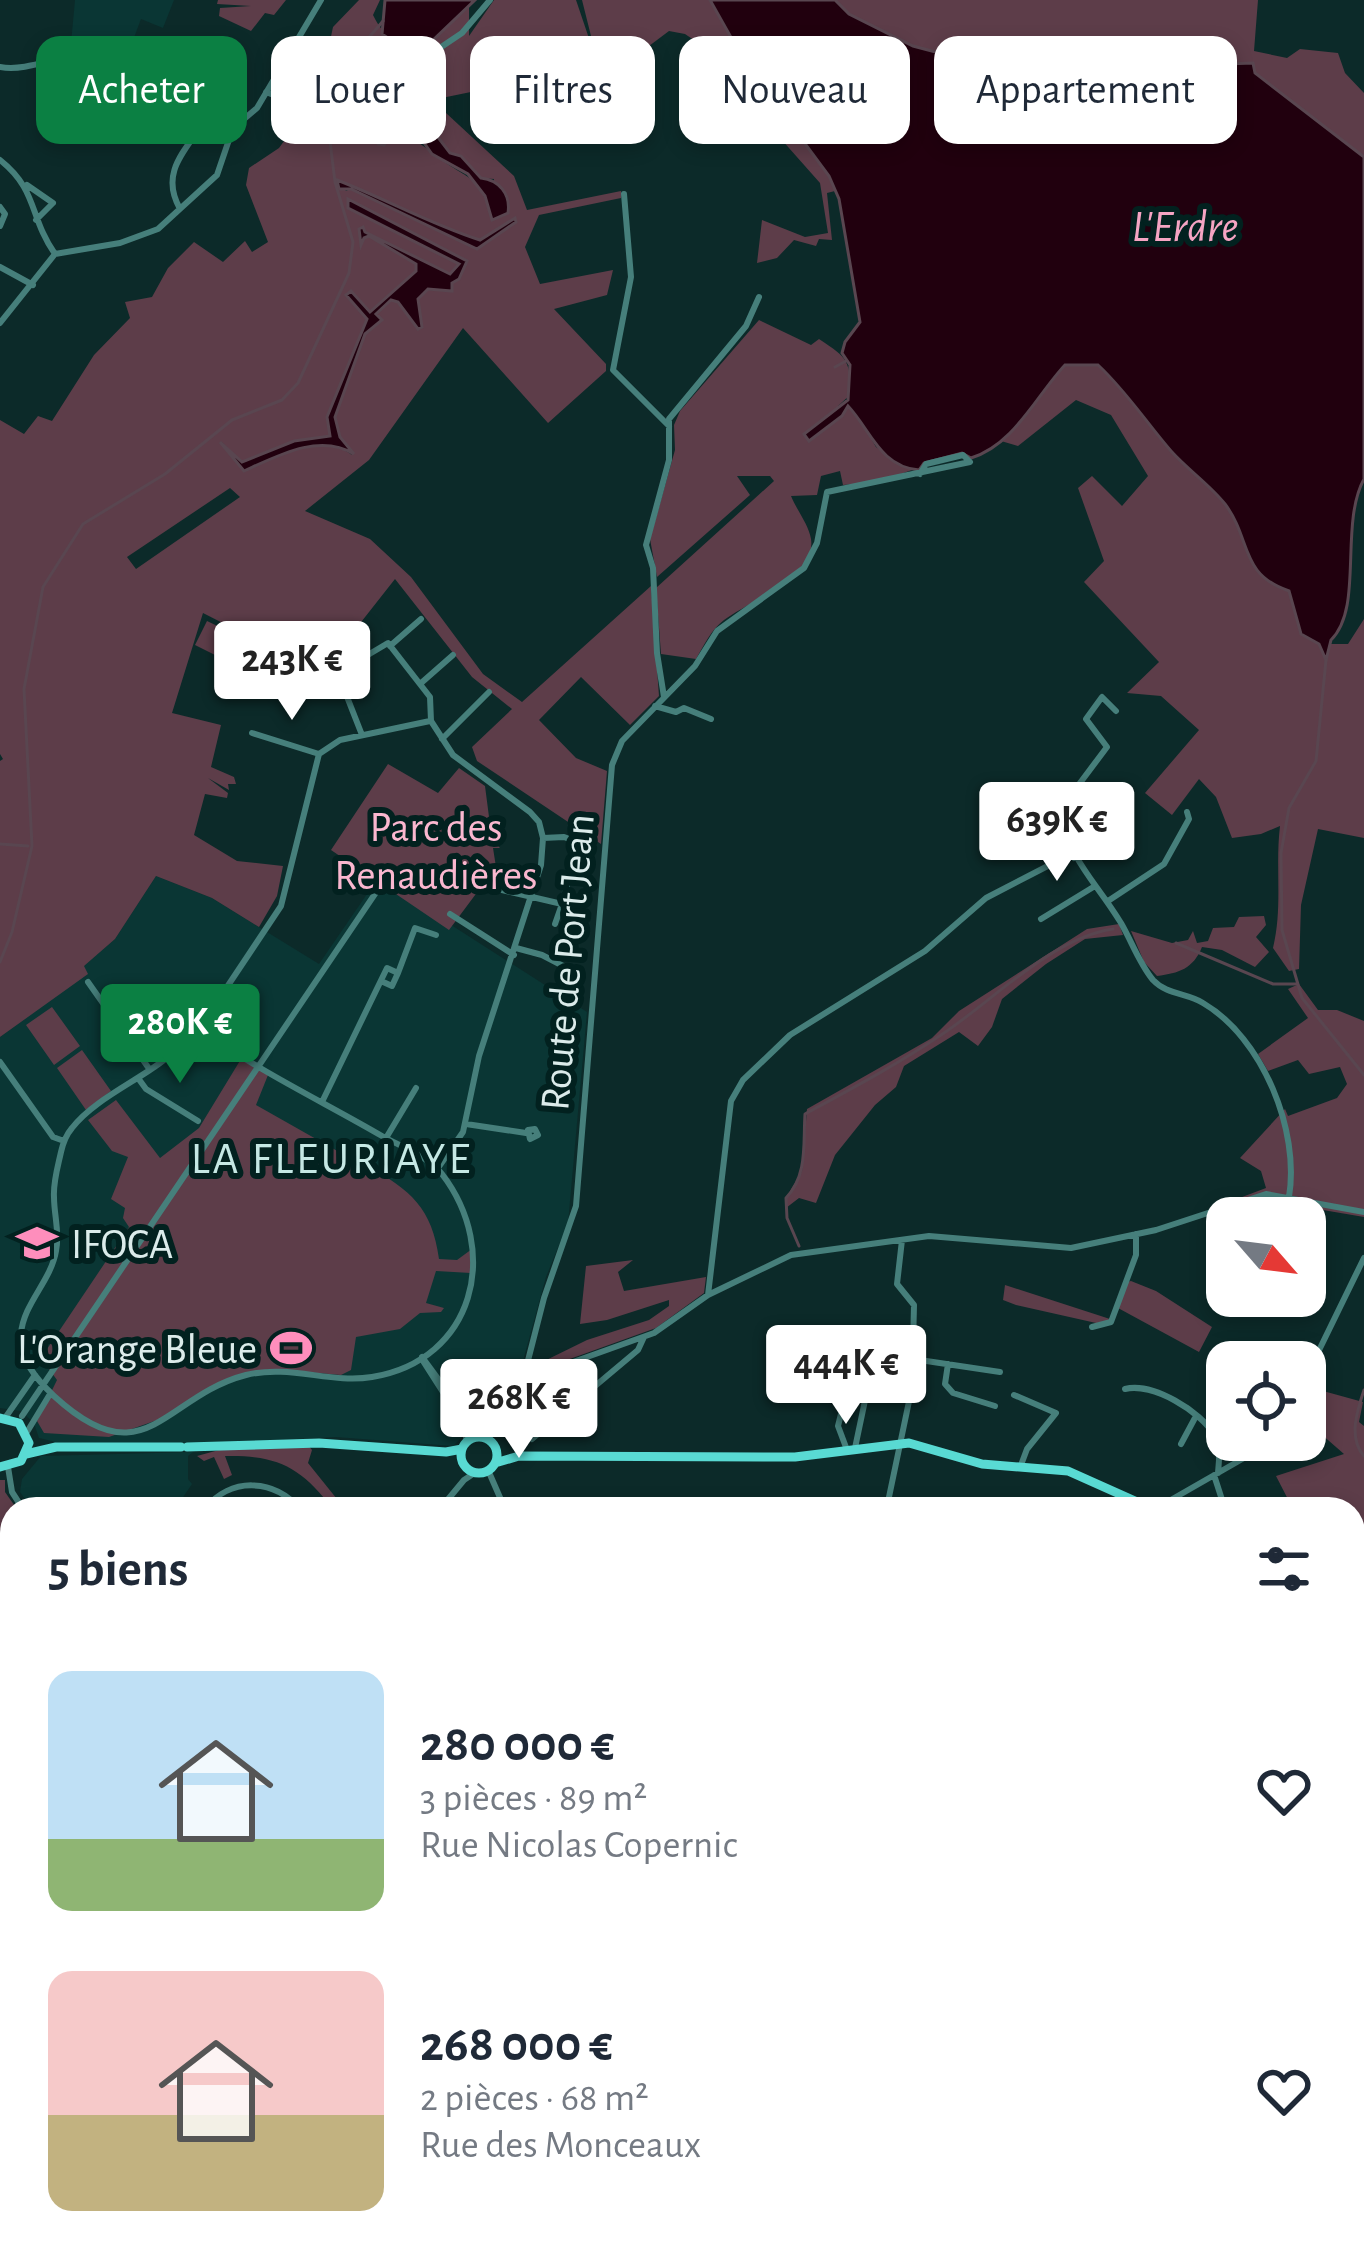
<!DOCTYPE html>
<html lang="fr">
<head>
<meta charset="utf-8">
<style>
  body { margin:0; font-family:"Alegreya Sans",sans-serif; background:#f6f6f7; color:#1f2937; height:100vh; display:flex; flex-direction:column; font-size:45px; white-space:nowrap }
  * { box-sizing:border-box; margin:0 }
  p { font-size:39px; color:#747a83 }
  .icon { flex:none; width:66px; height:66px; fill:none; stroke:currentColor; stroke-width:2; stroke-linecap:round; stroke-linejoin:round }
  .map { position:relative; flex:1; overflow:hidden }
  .details { position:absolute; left:0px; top:1497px; width:1365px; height:771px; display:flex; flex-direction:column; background:#fff; border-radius:36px 36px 0 0; box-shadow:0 6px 18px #0003 }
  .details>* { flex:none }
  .top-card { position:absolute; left:36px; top:36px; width:1293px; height:108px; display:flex; gap:24px }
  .needle { width:78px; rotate:118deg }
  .tools { position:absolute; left:1206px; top:1197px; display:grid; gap:24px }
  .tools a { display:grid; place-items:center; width:120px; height:120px; border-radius:24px; background:#fff; box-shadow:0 6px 18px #0003; font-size:60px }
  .price { position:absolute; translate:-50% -102px; padding:0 27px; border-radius:12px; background:#fff; color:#222; font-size:39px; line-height:78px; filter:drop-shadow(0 3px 6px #0008) }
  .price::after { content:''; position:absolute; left:50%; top:72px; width:36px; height:27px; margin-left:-18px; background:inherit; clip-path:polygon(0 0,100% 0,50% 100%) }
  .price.active { background:#0b8043; color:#fff }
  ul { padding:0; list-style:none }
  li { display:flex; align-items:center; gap:36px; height:300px; padding:0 48px }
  li span { display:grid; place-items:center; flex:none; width:336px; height:240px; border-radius:24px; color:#555 }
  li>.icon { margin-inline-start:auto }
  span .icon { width:144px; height:144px; fill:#fffc; stroke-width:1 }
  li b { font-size:51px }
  h2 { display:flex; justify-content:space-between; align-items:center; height:144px; padding:0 48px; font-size:51px }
  .tag { padding:0 42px; border-radius:24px; background:#fff; box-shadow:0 6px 18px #0003; font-size:42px; line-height:108px }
  .tag.active { background:#0b8043; color:#fff }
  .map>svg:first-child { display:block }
</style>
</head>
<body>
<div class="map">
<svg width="1364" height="2266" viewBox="0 0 1364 2266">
  <rect width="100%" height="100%" fill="#0c2a29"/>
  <!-- built -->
  <path fill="#0a3634" d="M 75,0 L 174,0 L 163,28 L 141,19 L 126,59 L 112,53 L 109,44 L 106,51 L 85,48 L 70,54 Z
    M 156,876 L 212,898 L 319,964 L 378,878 L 587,1012 L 568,1223 L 546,1277 L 515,1390 L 488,1429 L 469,1430 L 453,1446 L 336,1437 L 160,1446 L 56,1442 L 39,1438 L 34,1423 L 21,1411 L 0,1408 L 0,1037 L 87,973 L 83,966 L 115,939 Z
    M 193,1452 L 188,1456 L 188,1479 L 192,1484 L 175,1509 L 32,1509 L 20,1492 L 22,1479 L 41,1456 Z"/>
  <!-- green -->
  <path fill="#5d3d49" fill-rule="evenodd" d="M 218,0 L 286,0 L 274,15 L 265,13 L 251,31 L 219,16 L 220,8 L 251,6 L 217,4 Z
    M 359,0 L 380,0 L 373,15 C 389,47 400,40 432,41 L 469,7 L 469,36 L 494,0 L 576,0 L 596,59 L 497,80 L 500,86 L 432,100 L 514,176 L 527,210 L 621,191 L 621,198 L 539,215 L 525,247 L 540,284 L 613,270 L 607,295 L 554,309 L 606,364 L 606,371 L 548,423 L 463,328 L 369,460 L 305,511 L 370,539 L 411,577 L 483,674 L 522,702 L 651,586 L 659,696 L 630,725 L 581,677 L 539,720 L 576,758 L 607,771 L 601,844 L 477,761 L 472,747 L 512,709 L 472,677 L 395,579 L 321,673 L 203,613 L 172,713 L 221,725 L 211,767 L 234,777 L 236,784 L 228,784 L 229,790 L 208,778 L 228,793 L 227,798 L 205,794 L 194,835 L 237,861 L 283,866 L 277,896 L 259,927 L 212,898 L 156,876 L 115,939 L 84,966 L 88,974 L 0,1037 L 0,761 L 3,759 L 0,754 L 0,420 L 24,434 L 38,416 L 52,421 L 94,355 L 130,318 L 125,302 L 152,297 L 168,268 L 194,242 L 223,262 L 245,241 L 252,252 L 268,242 L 246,185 L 249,168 L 279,148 L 300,119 L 310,114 L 312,81 L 329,46 L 333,27 ZM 427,123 L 450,153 L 461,156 L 481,178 L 494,179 L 492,220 C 479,172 471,183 438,157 C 423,146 411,135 392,131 L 391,125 L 396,128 ZM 338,180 C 387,199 430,224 480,240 L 514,219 L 476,249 L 350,189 L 346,191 ZM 347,199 L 467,260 L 452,283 L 452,291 L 428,290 L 418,300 L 421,324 L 417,329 L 398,302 L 392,300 L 376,314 L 365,333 L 335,417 L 340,437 L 352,455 C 321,431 275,457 245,471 L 221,441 L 241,463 L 294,441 L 330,436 L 327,421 L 331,408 L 367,319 L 348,298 L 351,294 L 370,313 L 416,271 L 417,264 L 369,236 L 363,239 L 364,232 L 450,274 L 459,264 L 353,210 ZM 230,488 L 240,497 L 136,569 L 127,557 Z
    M 582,0 L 710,0 L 746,64 L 829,176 L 835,191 L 827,193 L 832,240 L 819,239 L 816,246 L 794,240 L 777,258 L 757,263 L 762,220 L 805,237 L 828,233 L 820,183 L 781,139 L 738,70 L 685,34 L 669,31 L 625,64 L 593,44 Z
    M 835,0 L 1258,0 L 1254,51 L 1287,58 L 1300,49 L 1338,53 L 1345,73 L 1364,93 L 1364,157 L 1255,73 L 1253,63 L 1225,64 L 1140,52 L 1103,60 L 1076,61 L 1034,78 L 913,46 L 849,14 Z
    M 759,320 L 811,345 L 819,339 C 849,359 850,360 850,395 L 838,406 L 854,410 L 876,447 L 912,470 L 878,482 L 843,485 L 840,471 L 821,476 L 817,495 L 791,496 C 796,509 809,525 811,539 C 817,576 748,602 724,620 C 711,630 704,645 696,659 L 661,654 L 656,588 L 774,481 L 770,476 L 737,476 L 750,495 L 657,577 L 650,539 L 675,450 L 674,425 L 680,411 Z
    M 1065,365 L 1098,365 C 1126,391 1146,422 1171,451 C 1188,470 1210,485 1225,504 C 1252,539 1239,574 1289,590 L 1295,616 L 1319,644 L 1348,644 L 1364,619 L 1364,838 L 1318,829 L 1301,905 L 1299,969 L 1289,971 L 1273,948 C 1283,907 1275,867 1280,826 L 1261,834 L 1232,838 L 1216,797 L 1199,779 L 1172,815 L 1145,793 L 1199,730 L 1161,696 L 1127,693 L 1159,662 L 1084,582 L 1104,561 L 1078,488 L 1092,476 L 1122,506 L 1148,476 L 1111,415 L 1076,400 L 1018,446 L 1001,441 Z
    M 207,621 L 247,640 L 235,665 L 195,645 Z
    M 388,764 L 438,793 L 459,768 L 485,786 L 492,840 L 500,848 L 493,848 L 496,867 L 449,930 L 331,850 Z
    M 1264,916 L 1266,925 L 1256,937 L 1269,952 L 1255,967 L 1222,950 L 1202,947 C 1193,969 1179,973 1157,976 L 1144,962 L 1131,931 L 1172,943 L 1188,940 L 1193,931 L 1197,943 L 1208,941 L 1213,928 L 1234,927 L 1239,917 Z
    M 1119,924 L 1123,935 L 1085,939 L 1046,964 L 1002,999 L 992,1027 L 978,1046 L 959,1032 L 904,1066 L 896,1087 L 875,1105 L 835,1155 L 816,1203 L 799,1198 L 786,1208 L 786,1198 L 802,1171 L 807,1109 L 932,1038 L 959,1011 L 1087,929 Z
    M 1299,984 L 1318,1010 L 1337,1010 L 1364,1021 L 1364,1217 L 1276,1202 L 1266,1218 L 1227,1218 L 1227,1231 L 1219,1212 L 1221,1205 L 1266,1188 L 1261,1171 L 1240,1158 L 1285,1109 L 1288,1116 L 1337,1098 L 1347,1084 L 1340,1067 L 1309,1074 L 1298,1060 L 1268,1071 L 1258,1054 L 1308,1018 L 1288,989 Z
    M 52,1007 L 80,1046 L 54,1065 L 26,1025 Z
    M 82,1050 L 111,1091 L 86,1110 L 57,1068 Z
    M 241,1059 L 268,1075 L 256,1105 L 355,1161 L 364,1142 L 375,1147 L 367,1166 C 411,1190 432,1208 439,1259 L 457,1260 L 472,1249 L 471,1273 L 436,1271 L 426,1303 L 444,1308 L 441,1312 L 420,1313 L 400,1329 L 356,1337 L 351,1370 L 341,1375 L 270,1369 L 226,1380 L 163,1418 L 109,1437 L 44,1433 L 37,1421 L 57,1380 L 41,1358 L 129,1227 L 123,1218 L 125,1208 L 111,1199 L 128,1157 L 112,1151 L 88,1120 L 116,1100 L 160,1158 L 199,1128 Z
    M 633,1260 L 618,1272 L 624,1291 L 706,1277 L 704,1293 L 656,1328 L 531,1373 L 530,1368 L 587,1340 L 649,1320 L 669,1306 L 669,1300 L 607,1320 L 580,1324 L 586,1266 Z
    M 1131,1281 L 1156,1291 L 1212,1327 L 1199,1352 L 1118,1308 L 1127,1282 Z
    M 1005,1285 L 1110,1319 L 1105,1325 L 1016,1305 L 1003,1300 Z
    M 1305,1386 L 1363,1402 L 1359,1422 L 1364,1426 L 1364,1596 L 1353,1598 L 1353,1509 L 1293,1509 L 1276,1476 L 1344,1454 L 1305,1420 Z
    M 308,1445 L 312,1450 L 308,1463 L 345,1509 L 333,1509 C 301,1467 278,1455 225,1456 L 232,1475 L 224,1479 L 214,1457 L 204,1461 L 197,1456 L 219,1450 Z
    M 0,1480 L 5,1480 L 5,1492 L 17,1509 L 12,1509 L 12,1771 L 2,1768 L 5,1739 L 0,1738 Z
    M 1364,1908 L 1364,1957 L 1356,1968 L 1364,1984 L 1364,2054 L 1353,2061 L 1353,1949 Z
    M 1004,2256 L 1094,2256 L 1101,2258 L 1100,2266 L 1002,2266 Z"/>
  <!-- water -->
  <path fill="#21000e" stroke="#594650" stroke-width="3" d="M 385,0 L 475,0 L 432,41 L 391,40 L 382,34 Z
    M 710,0 L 835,0 L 849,14 L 913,46 L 1034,78 L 1076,61 L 1103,60 L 1140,52 L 1225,64 L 1253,63 L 1255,73 L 1364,157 L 1364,479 C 1339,525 1364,608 1331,640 L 1326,660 L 1319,644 L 1301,634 L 1289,591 C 1239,574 1252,540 1225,504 C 1210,485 1188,470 1171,451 C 1146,422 1126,391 1098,365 L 1065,365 C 1036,396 1014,445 971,458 L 962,453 L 924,463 L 919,470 C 880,467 870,429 848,406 L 842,416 L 809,441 L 804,434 L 848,400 L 850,365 L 842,353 L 845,342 L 860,322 L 839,199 L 829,176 L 746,64 Z
    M 427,123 L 450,153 L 461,156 L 481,178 C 499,180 511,194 508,213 L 492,220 L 485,196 L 468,174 L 432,154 L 422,140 L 395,131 L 384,145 L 378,144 L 376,132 L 385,124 L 396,128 Z
    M 337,180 C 386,199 430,224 480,240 L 515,218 L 516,222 L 477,249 L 351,189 L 339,189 Z
    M 348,199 L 467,261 L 459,279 L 452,283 L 452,291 L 428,289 L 418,299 L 422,327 L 418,329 L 398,302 L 391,300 L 376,314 L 382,320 L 365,334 L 335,417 L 340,437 L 354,454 C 320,433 279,455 244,471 L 220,442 L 242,462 L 294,441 L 330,436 L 327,417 L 367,319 L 346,295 L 351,291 L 370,312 L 416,271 L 416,264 L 369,236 L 364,238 L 361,245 L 359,229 L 363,227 L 365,232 L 450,274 L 459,264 L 348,208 Z"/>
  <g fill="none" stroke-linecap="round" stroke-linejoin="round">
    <!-- stream -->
    <path stroke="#594650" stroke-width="3" d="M 331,102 C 334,69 363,46 383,21
      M 835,367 L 846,361
      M 1326,660 L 1316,761 L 1289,808 L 1281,853 L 1282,930 L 1302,998 L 1364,1075
      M 0,844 L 28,846
      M 1176,943 L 1273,984 L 1296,984
      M 0,962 L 12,932 L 32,846 L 24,689 L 43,587 L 83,524 L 165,474 L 232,420 L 282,400 L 298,383 L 349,273 L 353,242 L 335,182 L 329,133 L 332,109
      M 799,1246 L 787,1218 L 786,1198 C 808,1175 803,1144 805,1114 C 851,1089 898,1064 941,1035 C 993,1001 1051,938 1113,929
      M 1364,1390 C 1357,1411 1348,1438 1364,1456
      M 0,1570 L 12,1586
      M 1353,2030 L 1364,2032
      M 215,2266 L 222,2256"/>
    <!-- minor -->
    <path stroke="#467f7b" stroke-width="6" d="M 0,67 C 34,73 70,47 103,56 C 152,68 184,116 237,125 L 257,108 L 321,0
      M 266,92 L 304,107 L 373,101 L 384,95 L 410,68 L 462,33 L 490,0
      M 78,112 L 62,100 L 82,55
      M 0,160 C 38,190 29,217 55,254
      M 27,185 L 53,203 L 36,220
      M 624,194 L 631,277 L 613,370 L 669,426
      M 0,207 L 5,214 L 0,226
      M 180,209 C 158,170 189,148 207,117
      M 0,267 L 33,285
      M 0,323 L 55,254 L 120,243 L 158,229 L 217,175 L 234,125
      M 920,474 L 926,464 L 963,455 L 970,462
      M 390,646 L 421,619
      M 420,684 L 453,655
      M 664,697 L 657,653 L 653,568 L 646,545 L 669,460 L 669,419 L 746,326 L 759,297
      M 655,706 L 676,712 L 684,708 L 711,719
      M 1116,711 L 1102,697 L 1086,719 L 1107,747 L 1059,811 C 1072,864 1094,879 1121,923 C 1132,942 1139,963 1153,980 C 1167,995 1187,993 1203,1003 C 1263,1038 1300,1131 1289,1197
      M 431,721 L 453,755 L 530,812 L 539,822 L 543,838 L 541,865 L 479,1056 L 463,1132 L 438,1168
      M 252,733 L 319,754
      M 362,735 L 342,684 L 356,662 L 388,643 L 430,697 L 431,721
      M 442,739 L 489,692
      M 543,838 L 564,837 L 572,840
      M 1074,858 L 1107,836
      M 502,890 L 562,904 L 570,873
      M 1108,901 L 1164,864 L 1189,819 L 1187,812
      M 450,914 L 514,955
      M 1041,919 L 1095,886
      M 555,924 L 562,904
      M 516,948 L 542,955 L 567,968
      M 381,981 L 392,986 L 398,973
      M 88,982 L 150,1070
      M 202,1030 C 258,1071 322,1101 382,1136 C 400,1146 430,1158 442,1174 C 501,1251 475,1360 372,1377 C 330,1384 290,1364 246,1375 C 164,1396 145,1480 54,1396 C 36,1379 20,1360 21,1334 C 23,1304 51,1281 56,1251 C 60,1232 54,1216 54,1197 C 53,1182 58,1166 61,1152 C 63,1143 66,1135 72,1128 C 93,1101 133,1083 160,1063 C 174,1053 187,1039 202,1030 Z
      M 202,1030 L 205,1020 L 281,906 L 319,754 L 340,740 L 430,721
      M 0,1062 L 53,1137 L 64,1141
      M 138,1078 L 146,1089 L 198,1121
      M 322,1102 L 387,968 L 398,973 L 415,928 L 436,935
      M 466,1124 L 526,1133
      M 535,1129 L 538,1135 L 530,1139 L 528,1130 Z
      M 386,1138 L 416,1088
      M 708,1295 L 731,1101 L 743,1080 L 790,1035 L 925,951 L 986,898 L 1071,854
      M 1092,1327 L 1111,1322 L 1136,1255 L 1136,1234
      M 422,1357 L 481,1437
      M 913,1359 L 1000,1372
      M 423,1361 L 462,1422 L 467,1441
      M 948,1364 L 945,1384 L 953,1393 L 995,1406
      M 1305,1379 L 1364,1258
      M 523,1380 L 654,1333 L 708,1295 L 791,1255 L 929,1236 L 1071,1248 L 1156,1230 L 1266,1194 L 1364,1212
      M 1125,1389 C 1152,1382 1201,1411 1215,1436 C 1221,1448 1219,1460 1218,1473
      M 1014,1395 L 1056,1413 L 1027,1449 L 1021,1465
      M 22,1416 L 381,885
      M 5,1418 L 35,1375
      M 27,1432 L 50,1394
      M 488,1439 L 523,1380 L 544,1298 L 576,1206 L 612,765 L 622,741 L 695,666 L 717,631 L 804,568 L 817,543 L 827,492 L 970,462
      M 532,1439 L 638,1350 L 644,1337
      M 1181,1444 L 1196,1416
      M 855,1448 L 875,1353
      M 847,1450 L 838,1426 L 856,1354 L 849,1354 L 850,1348 L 856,1348 L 856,1354
      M 8,1467 L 12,1492 L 23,1509
      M 488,1470 L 505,1509
      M 1214,1475 L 1225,1509
      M 889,1497 L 912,1387 L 914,1305 L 897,1284 L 902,1240
      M 205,1509 C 230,1477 273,1478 300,1509
      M 440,1509 L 464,1480 L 476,1472
      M 1121,1509 L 1126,1496
      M 1155,1509 L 1244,1458 L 1265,1440
      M 0,1865 L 12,1901
      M 1353,1962 L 1364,1953
      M 0,1973 L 12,1974
      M 0,2035 L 12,2073
      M 0,2058 L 12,2051
      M 0,2137 L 12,2129
      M 0,2143 L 12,2161
      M 0,2180 L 12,2172
      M 0,2197 L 4,2204 L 12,2206
      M 0,2240 L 12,2231
      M 0,2252 L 11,2266
      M 46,2256 L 55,2256
      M 88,2256 L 102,2266
      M 1107,2256 L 1145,2266
      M 126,2266 L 147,2256
      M 305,2266 L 312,2256
      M 336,2266 L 342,2256
      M 365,2266 L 370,2256
      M 421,2266 L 426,2256
      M 468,2266 L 482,2256"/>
    <!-- major -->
    <path stroke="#59dad3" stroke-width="9" d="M 0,1418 L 19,1423 L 29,1443 L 21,1461 L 0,1467
      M461 1455a18 18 0 1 1 36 0a18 18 0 1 1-36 0Z
      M 187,1447 L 319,1443 L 446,1452 L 462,1449
      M 26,1454 L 56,1447 L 181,1447
      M 495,1463 L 519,1456 L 795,1457 L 909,1443 L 982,1464 L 1068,1471 L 1153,1509
      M 1353,1601 L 1364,1599"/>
  </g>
  <!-- icons -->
  <defs>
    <g id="university-bare" transform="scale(3.24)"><path d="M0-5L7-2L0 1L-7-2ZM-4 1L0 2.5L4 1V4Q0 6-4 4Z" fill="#fe8ebc" stroke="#02211f" stroke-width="2.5" paint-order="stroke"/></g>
    <g id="stadium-bare" transform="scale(3.24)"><path d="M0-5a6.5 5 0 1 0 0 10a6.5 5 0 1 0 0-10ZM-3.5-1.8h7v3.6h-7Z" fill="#fe8ebc" stroke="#02211f" stroke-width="2.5" paint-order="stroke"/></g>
  </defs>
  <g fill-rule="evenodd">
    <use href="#university-bare" x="37" y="1243"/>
    <use href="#stadium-bare" x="291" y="1348"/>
  </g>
  <g text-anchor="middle" stroke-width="12" stroke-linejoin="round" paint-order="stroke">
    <!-- park labels -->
    <g font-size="42" fill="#fab7cf" stroke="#02211f">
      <text x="436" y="841">Parc des<tspan x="436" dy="48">Renaudières</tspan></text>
    </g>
    <!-- street labels -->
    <g font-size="42" fill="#dbebea" stroke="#02211f">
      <text transform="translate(566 962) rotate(-85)" y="15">Route de Port Jean</text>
    </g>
    <!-- poi labels -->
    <g font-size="42" fill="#dbebea" stroke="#02211f" text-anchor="start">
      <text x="71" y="1258">IFOCA</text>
      <text x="257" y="1363" text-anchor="end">L'Orange Bleue</text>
    </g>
    <!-- water labels -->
    <g font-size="45" font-style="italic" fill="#f5a4c3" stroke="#02211f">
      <text x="1185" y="241">L'Erdre</text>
    </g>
    <!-- neighbourhood labels -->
    <g font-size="45" letter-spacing="3" fill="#c5e8e4" stroke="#02211f">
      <text x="332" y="1173">LA FLEURIAYE</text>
    </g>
  </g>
</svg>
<div class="tools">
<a><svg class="needle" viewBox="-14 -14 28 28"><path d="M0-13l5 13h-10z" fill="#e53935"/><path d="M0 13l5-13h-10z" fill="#747a83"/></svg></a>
<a><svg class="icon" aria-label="locate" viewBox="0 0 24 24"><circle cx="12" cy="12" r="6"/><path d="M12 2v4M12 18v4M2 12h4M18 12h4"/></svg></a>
</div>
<b class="price" style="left:292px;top:723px">243K €</b>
<b class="price" style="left:1057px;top:884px">639K €</b>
<b class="price active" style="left:180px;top:1086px">280K €</b>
<b class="price" style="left:846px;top:1427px">444K €</b>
<b class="price" style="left:519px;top:1461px">268K €</b>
<div class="top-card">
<a class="tag active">Acheter</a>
<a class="tag">Louer</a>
<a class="tag">Filtres</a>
<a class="tag">Nouveau</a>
<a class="tag">Appartement</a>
</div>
<section class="details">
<h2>5 biens<svg class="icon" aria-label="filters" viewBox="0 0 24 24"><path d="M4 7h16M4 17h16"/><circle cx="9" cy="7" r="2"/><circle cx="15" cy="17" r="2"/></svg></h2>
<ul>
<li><span style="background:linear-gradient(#bfe0f5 70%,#8fb573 0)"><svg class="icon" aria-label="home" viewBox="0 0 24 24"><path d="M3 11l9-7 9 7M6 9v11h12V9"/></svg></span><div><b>280 000 €</b><p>3 pièces · 89 m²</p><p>Rue Nicolas Copernic</p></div><svg class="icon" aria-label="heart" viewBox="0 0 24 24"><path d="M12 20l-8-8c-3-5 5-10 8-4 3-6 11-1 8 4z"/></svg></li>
<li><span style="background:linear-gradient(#f6c9c9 60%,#c2b280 0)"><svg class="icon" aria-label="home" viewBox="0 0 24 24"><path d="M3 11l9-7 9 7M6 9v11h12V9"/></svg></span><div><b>268 000 €</b><p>2 pièces · 68 m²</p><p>Rue des Monceaux</p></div><svg class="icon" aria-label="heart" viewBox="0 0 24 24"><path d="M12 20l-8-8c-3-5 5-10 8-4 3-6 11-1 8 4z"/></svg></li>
</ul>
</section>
</div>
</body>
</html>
